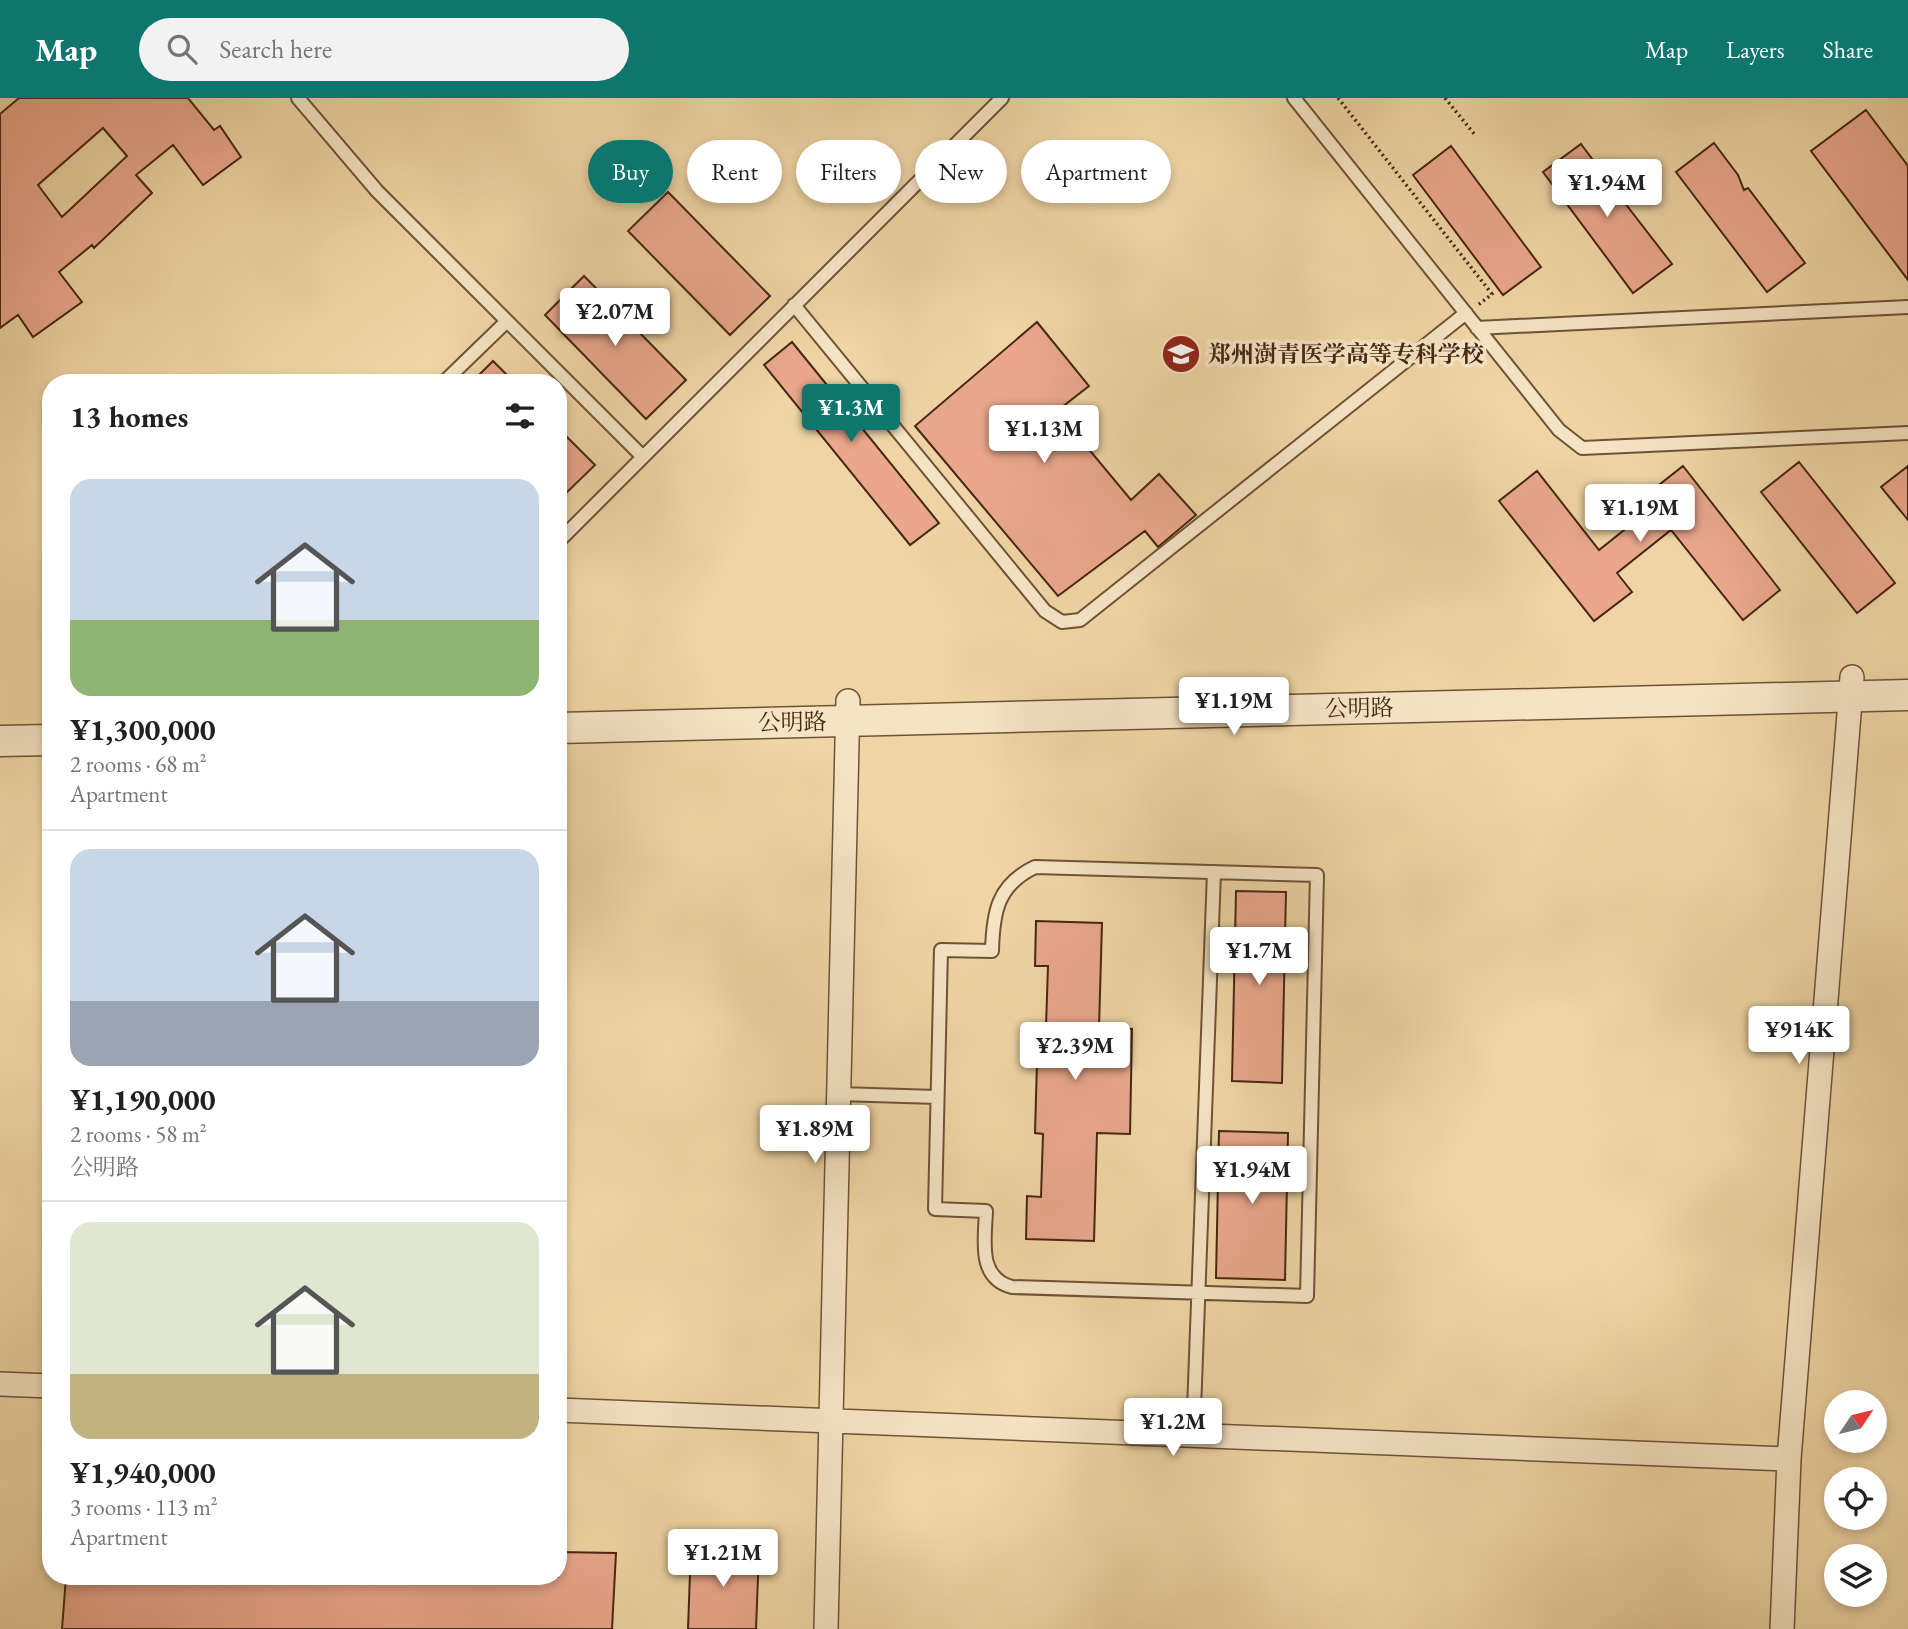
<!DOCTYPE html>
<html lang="en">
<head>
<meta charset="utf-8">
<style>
  body { margin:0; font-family:"EB Garamond","Noto Serif SC",serif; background:#f2f2f2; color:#202124; height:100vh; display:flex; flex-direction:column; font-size:26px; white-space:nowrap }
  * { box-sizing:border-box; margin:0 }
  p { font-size:23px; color:#757577 }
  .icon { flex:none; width:38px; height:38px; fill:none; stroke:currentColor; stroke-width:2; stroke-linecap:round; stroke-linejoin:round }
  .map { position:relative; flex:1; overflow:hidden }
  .sheet { position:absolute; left:42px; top:276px; width:525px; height:1211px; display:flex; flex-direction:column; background:#fff; border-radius:28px; box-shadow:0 4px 10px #0003 }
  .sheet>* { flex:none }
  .top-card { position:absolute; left:588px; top:42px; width:665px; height:63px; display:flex; gap:14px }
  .needle { width:46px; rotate:55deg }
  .tools { position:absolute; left:1824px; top:1292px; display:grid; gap:14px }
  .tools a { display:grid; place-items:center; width:63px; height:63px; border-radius:50%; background:#fff; box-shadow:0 4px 10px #0003; font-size:35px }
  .price { position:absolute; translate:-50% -60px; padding:0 16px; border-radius:7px; background:#fff; color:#222; font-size:23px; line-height:46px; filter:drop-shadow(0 2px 4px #0008) }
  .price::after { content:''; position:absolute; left:50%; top:42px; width:21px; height:16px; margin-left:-10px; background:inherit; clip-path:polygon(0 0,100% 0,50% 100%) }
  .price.selected { background:#0f766e; color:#fff }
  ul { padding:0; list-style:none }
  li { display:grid; align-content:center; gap:14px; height:371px; padding:0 28px }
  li+li { border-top:2px solid #e0e0e0 }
  li span { display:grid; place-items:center; height:217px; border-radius:21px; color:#555 }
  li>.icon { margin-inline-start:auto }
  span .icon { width:126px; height:126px; fill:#fffc; stroke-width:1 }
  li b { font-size:30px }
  h2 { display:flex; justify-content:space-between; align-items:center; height:84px; padding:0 28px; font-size:30px }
  .tag { padding:0 24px; border-radius:32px; background:#fff; box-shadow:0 4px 10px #0003; font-size:24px; line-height:63px }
  .tag.selected { background:#0f766e; color:#fff }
  header { display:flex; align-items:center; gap:42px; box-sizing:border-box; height:98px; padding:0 35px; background:#0f766e; color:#fff }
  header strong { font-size:33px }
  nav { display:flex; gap:38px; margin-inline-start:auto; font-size:24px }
  .search { width:490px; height:63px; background:#f2f2f2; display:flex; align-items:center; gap:18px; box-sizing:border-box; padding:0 24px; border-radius:38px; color:#757577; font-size:26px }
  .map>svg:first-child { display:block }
</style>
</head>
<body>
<header>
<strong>Map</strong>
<div class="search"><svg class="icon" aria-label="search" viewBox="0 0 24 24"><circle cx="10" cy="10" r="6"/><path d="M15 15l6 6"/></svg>Search here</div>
<nav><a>Map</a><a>Layers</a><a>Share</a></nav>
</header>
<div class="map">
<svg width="1908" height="1531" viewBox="0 0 1908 1531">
  <rect width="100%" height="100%" fill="#efd5a5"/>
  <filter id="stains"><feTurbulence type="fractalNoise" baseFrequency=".00286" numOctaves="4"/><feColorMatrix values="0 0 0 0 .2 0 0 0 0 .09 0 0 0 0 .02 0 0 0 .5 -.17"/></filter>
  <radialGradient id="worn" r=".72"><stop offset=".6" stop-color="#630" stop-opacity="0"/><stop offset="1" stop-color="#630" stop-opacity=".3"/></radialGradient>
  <!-- building -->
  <path fill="#eaa78c" stroke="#462711" stroke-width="2" fill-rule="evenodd" d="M 19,0 L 188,0 L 214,32 L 220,28 L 241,59 L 203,87 L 173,47 L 136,77 L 152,95 L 94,150 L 92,147 L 59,174 L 82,204 L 33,239 L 18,217 L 0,230 L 0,16 ZM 103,30 L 127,58 L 62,119 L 38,87 Z
    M 1866,12 L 1908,68 L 1908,182 L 1811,53 Z
    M 1714,45 L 1738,77 L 1744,92 L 1748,90 L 1805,165 L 1767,194 L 1676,74 Z
    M 1581,46 L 1604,77 L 1611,93 L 1614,91 L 1672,166 L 1633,195 L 1543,74 Z
    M 1451,48 L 1541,169 L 1503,197 L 1413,77 Z
    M 668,94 L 770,198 L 730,237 L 628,133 Z
    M 584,178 L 686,282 L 646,321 L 545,217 Z
    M 1037,224 L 1089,288 L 1057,313 L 1131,402 L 1159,376 L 1196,417 L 1158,449 L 1145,433 L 1058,498 L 915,328 Z
    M 792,244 L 939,425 L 910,447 L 764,267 Z
    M 493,263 L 515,285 L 471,285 Z
    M 558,330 L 595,367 L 558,403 Z
    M 1799,364 L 1895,485 L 1857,515 L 1761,394 Z
    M 1683,368 L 1780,492 L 1743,522 L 1671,432 L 1617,475 L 1632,494 L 1594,523 L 1499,403 L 1537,373 L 1599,452 L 1653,409 L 1645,398 Z
    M 1908,368 L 1908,422 L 1881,389 Z
    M 1236,793 L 1286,794 L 1282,985 L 1232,983 Z
    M 1036,823 L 1102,825 L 1099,930 L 1132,931 L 1130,1036 L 1097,1035 L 1094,1143 L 1026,1141 L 1027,1098 L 1041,1099 L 1043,1036 L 1035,1035 L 1038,928 L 1046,928 L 1048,868 L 1035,868 Z
    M 1219,1033 L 1288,1035 L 1285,1182 L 1216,1180 Z
    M 691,1448 L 759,1454 L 756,1531 L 688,1531 Z
    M 558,1454 L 616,1455 L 612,1531 L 62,1531 L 66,1479 L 558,1479 Z"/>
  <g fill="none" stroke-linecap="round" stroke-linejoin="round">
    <!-- service casing -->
    <g stroke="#705236" stroke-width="16">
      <path id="service" d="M 298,0 L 377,93 L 643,359
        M 1294,0 L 1559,332 L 1582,350 L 1908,335
        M 794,207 L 1045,513 L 1062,524 L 1080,522 L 1466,215
        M 1477,230 L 1908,209
        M 443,285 L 507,223
        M 558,444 L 1002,0
        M 1035,769 L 1317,777 L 1307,1198 L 1012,1189 C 977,1180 985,1141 986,1113 L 935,1111 L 941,852 L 992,853 C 993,815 997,787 1035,769 Z
        M 839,996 L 937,999
        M 1193,1339 L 1214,774"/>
    </g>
    <!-- minor casing -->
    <g stroke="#705236" stroke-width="26">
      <path id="minor" d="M 0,1286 L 51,1288
        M 558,1312 L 1789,1361
        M 826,1531 L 848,603
        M 1782,1531 L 1789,1361 L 1852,579"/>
    </g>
    <!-- tertiary casing -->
    <g stroke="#705236" stroke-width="33">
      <path id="tertiary" d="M 558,630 L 1908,597
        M 0,643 L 51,642"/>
    </g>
    <!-- path -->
    <path stroke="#462711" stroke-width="3.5" stroke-dasharray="2 3.5" stroke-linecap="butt" d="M 1338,0 L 1492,196 L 1478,207
      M 1445,0 L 1475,37"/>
    <!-- service -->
    <use href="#service" stroke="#f5e4c4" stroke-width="12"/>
    <!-- minor -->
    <use href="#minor" stroke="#f5e4c4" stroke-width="23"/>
    <!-- tertiary -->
    <use href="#tertiary" stroke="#f5e4c4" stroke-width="30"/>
  </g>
  <!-- icons -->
  <defs>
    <g id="university-disc" transform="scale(2.0125)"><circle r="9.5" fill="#8f2418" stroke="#f5e4c4"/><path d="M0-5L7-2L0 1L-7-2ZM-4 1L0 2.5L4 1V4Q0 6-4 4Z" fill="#fff"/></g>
  </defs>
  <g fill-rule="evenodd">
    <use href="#university-disc" x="1181" y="256"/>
  </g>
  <g text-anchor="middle" stroke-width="7" stroke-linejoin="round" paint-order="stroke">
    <!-- poi labels -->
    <g font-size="23" font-weight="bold" fill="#462711" stroke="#f5e4c4" text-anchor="start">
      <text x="1208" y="264">郑州澍青医学高等专科学校</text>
    </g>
    <!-- street labels -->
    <g font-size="23" fill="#462711" stroke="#f5e4c4">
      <text transform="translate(1359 610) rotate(-1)" y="8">公明路</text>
      <text transform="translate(792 624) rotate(-1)" y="8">公明路</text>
    </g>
  </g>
  <rect width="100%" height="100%" filter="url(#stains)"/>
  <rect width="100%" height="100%" fill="url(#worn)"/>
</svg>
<div class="tools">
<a><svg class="needle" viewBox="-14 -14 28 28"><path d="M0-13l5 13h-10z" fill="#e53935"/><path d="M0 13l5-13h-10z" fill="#757577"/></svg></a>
<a><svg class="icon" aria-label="locate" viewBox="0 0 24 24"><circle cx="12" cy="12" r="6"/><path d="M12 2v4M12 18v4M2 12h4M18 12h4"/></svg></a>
<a><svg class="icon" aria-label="layers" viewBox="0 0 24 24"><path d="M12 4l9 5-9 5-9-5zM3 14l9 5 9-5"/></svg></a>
</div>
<b class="price" style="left:1607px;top:121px">¥1.94M</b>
<b class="price" style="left:615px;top:250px">¥2.07M</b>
<b class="price selected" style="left:851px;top:346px">¥1.3M</b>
<b class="price" style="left:1044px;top:367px">¥1.13M</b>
<b class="price" style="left:1640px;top:446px">¥1.19M</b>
<b class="price" style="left:1234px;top:639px">¥1.19M</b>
<b class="price" style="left:1259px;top:889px">¥1.7M</b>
<b class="price" style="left:1799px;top:968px">¥914K</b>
<b class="price" style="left:1075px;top:984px">¥2.39M</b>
<b class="price" style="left:815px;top:1067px">¥1.89M</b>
<b class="price" style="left:1252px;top:1108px">¥1.94M</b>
<b class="price" style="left:1173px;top:1360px">¥1.2M</b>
<b class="price" style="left:723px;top:1491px">¥1.21M</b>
<div class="top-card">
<a class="tag selected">Buy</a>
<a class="tag">Rent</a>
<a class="tag">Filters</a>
<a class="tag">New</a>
<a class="tag">Apartment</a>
</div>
<section class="sheet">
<h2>13 homes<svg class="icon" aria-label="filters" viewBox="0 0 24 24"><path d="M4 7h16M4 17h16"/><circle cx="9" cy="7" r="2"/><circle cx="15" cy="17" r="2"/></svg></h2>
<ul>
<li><span style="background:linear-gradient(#c9d6e8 65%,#8fb573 0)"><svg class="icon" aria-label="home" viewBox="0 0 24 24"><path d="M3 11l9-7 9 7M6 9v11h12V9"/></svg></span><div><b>¥1,300,000</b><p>2 rooms · 68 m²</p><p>Apartment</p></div></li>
<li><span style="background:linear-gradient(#c9d6e8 70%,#9aa5b1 0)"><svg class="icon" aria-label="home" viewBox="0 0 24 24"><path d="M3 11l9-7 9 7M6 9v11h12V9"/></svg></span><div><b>¥1,190,000</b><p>2 rooms · 58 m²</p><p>公明路</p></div></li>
<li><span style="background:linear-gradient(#dfe7d0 70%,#c2b280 0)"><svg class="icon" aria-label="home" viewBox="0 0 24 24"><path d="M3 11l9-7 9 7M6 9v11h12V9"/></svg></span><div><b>¥1,940,000</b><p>3 rooms · 113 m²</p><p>Apartment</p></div></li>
</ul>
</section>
</div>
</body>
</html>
